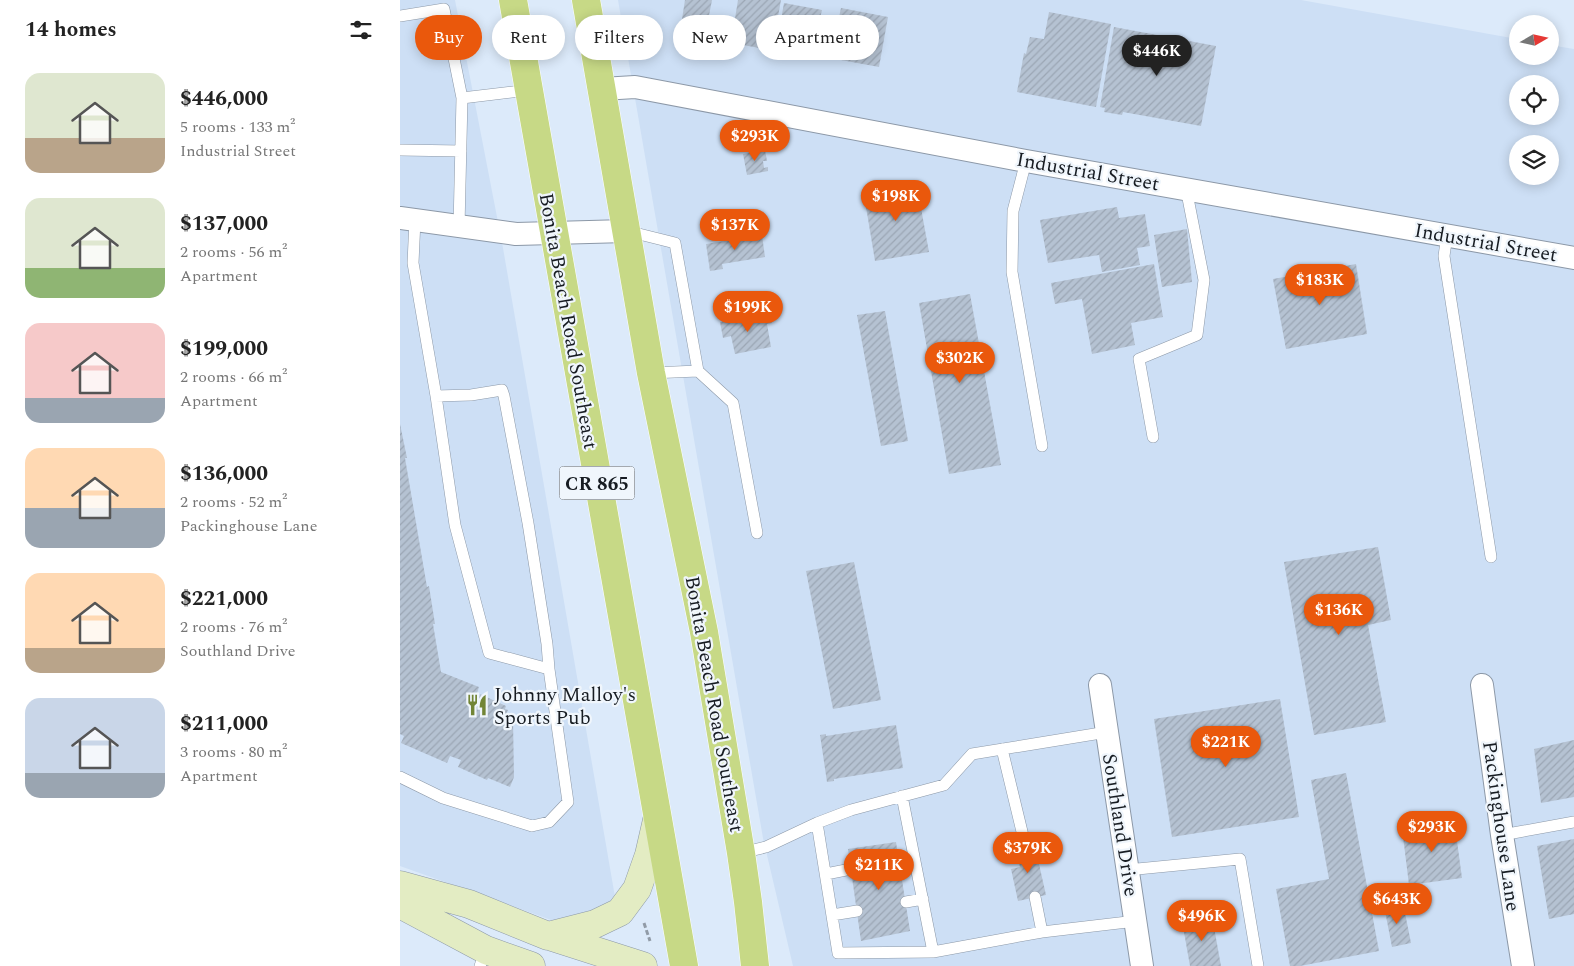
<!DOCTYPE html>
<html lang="en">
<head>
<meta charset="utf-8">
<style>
  body { margin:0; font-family:Spectral,serif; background:#f6f6f6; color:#222; height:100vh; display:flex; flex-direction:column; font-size:19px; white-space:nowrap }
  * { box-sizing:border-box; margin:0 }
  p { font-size:16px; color:#767676 }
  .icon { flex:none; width:28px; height:28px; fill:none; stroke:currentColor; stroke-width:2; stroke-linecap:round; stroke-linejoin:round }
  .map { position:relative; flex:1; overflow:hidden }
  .details { display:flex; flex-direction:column; background:#fff; width:400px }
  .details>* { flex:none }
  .hud { position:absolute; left:15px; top:15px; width:475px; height:45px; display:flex; gap:10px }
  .needle { width:32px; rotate:81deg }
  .fabs { position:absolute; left:1109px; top:15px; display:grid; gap:10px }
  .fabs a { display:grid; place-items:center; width:50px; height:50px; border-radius:50%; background:#fff; box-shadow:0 2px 12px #0003; font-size:25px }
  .price { position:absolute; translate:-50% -42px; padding:0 11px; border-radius:18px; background:#ea580c; color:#fff; font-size:16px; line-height:32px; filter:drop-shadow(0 1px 2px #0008) }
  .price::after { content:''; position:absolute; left:50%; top:30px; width:15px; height:11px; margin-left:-8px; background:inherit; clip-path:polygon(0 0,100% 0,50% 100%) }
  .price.active { background:#222; color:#fff }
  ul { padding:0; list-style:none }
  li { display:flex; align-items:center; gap:15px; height:125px; padding:0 25px }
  li span { display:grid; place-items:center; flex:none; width:140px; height:100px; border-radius:15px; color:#555 }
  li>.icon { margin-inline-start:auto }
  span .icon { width:60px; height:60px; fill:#fffc; stroke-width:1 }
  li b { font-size:21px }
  h2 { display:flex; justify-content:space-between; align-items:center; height:60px; padding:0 25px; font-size:21px }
  .chip { padding:0 18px; border-radius:22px; background:#fff; box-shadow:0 2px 12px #0003; font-size:18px; line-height:45px }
  .chip.active { background:#ea580c; color:#fff }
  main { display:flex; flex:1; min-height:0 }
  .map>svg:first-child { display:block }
</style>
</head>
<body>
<main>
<section class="details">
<h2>14 homes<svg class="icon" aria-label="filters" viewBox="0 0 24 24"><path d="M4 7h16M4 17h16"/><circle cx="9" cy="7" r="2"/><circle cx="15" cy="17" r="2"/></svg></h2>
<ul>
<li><span style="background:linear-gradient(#dfe7d0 65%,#b9a48a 0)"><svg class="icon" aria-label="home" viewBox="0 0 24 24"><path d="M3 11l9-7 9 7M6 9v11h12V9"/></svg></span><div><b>$446,000</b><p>5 rooms · 133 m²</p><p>Industrial Street</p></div></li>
<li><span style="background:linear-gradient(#dfe7d0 70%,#8fb573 0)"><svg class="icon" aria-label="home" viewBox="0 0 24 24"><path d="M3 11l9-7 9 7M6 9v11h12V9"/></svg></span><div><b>$137,000</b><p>2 rooms · 56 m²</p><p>Apartment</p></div></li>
<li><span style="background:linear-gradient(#f6c9c9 75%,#9aa5b1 0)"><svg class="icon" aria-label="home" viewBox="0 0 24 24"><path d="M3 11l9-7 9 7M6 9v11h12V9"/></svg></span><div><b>$199,000</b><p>2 rooms · 66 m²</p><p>Apartment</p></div></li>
<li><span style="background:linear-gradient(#ffd9b3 60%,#9aa5b1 0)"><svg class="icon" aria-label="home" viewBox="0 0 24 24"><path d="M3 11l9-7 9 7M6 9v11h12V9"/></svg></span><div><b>$136,000</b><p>2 rooms · 52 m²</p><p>Packinghouse Lane</p></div></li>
<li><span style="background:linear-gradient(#ffd9b3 75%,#b9a48a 0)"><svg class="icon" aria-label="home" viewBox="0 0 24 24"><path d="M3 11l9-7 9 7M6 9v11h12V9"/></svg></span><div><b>$221,000</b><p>2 rooms · 76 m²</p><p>Southland Drive</p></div></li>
<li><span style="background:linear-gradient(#c9d6e8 75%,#9aa5b1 0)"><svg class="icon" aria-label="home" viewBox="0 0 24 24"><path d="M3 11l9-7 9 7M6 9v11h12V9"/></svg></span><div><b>$211,000</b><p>3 rooms · 80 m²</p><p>Apartment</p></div></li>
</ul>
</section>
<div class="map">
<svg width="1174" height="966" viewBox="0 0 1174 966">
  <defs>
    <pattern id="building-hatch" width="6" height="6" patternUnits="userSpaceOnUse" patternTransform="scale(1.25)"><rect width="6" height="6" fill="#b5c2d2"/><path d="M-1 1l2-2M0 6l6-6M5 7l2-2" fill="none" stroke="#9ba6b4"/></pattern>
  </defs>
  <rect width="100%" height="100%" fill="#dceafa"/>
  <!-- built -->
  <path fill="#cddff5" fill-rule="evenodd" d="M 0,0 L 55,0 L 103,248 L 215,897 L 211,903 L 190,913 L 154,921 L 0,866 Z
    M 218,0 L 901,0 L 1117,39 L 1118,56 L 1150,56 L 1150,45 L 1174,49 L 1174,966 L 393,966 L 363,838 ZM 1118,84 L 1150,84 L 1150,116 L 1118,116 ZM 1118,144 L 1150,144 L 1150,176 L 1118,176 Z"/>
  <!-- building -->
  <path fill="url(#building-hatch)" d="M 285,0 L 312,0 L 305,36 L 280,32 Z
    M 338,0 L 381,0 L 372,50 L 331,43 Z
    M 384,3 L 422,10 L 420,18 L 438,22 L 441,8 L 488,17 L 479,67 L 376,48 Z
    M 649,12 L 711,24 L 696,107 L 617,92 L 624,53 L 626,54 L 630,37 L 644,39 Z
    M 714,27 L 816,46 L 801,126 L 723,112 L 722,115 L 704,112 L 705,108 L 700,107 Z
    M 365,150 L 367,161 L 363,161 L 364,168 L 368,167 L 368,171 L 347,175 L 343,154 Z
    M 501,182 L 502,189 L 517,186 L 529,252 L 475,261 L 464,195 L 479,193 L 478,186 Z
    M 717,207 L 719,218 L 745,214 L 750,246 L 737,248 L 740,265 L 702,272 L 699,255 L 648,263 L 640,220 Z
    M 787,229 L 792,282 L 762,287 L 754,235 Z
    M 362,235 L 365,257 L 322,264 L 323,269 L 310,271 L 306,244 Z
    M 754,264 L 763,317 L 731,323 L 735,345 L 692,354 L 682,299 L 655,304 L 651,283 Z
    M 956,264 L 967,334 L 886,349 L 873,279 Z
    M 570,294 L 601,465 L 549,474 L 519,303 Z
    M 485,311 L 508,441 L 481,446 L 457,315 Z
    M 370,312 L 372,323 L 367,324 L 371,347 L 335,354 L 331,336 L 323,338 L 320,322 Z
    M 0,424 L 7,458 L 5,458 L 27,587 L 29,586 L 35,624 L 33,624 L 41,672 L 79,687 L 76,696 L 79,697 L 80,694 L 106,706 L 105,709 L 108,710 L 105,717 L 113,720 L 114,777 L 110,787 L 88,778 L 87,780 L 58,767 L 61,760 L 50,756 L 47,763 L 1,743 L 4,736 L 0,734 Z
    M 978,547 L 991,620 L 968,625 L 986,722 L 914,735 L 884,562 Z
    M 454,562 L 481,700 L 433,709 L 406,571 Z
    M 880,699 L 899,817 L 772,837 L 754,719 Z
    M 496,725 L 503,768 L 434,779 L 434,781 L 427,782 L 420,735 L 426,734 L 426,736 Z
    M 1174,740 L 1174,797 L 1141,803 L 1134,749 Z
    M 946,773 L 979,951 L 900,966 L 890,966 L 876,889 L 929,879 L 911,780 Z
    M 1054,819 L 1062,878 L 1009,885 L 1002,828 Z
    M 1174,839 L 1174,914 L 1149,919 L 1137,846 Z
    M 496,842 L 510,931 L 461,941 L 448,849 Z
    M 634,842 L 646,895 L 618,901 L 611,869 L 620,867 L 615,846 Z
    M 1003,903 L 1011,943 L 992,947 L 984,906 Z
    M 812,916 L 821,966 L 790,966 L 782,921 Z"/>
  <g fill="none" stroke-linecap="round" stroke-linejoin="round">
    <!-- lane casing -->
    <g stroke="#8c98a7" stroke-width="12">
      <path id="lane" d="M 0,16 L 44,9 L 62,98
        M 0,150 L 61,151
        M 626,161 L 613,211 L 612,272 L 642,446
        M 15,220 L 13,263 L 36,396 L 71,395 L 102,390 L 104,396 L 128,523 L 147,644 L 149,669 L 89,653 L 55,525 L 36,396
        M 59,227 L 62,98 L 129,90
        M 227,231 L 275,243 L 298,371 L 251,373
        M 1047,235 L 1044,256 L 1091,557
        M 298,371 L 333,403 L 357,533
        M 753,437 L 739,359 L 797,335 L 804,280 L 786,188
        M 602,749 L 625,844
        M 0,777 L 43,798 L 132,826 L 149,822 L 168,802 L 149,669
        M 502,796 L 533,952
        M 417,823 L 438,953 L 533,952 L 642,932 L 736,921
        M 1102,835 L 1174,822
        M 341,853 L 366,847 L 417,823 L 451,810 L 544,785 L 572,754 L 707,732
        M 499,860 L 514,858
        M 727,870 L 840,859 L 858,966
        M 426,874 L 451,869
        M 635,897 L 642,932
        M 506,902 L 523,899
        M 432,915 L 457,911
        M 80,966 L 86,950"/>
    </g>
    <!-- street casing -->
    <g stroke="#8c98a7" stroke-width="24">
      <path id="street" d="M 202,89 L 235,87 L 626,161 L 1174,258
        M 0,218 L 116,234 L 226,231
        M 700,685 L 742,966
        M 1082,685 L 1102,835 L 1123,966"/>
    </g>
    <!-- secondary casing -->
    <g stroke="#8c98a7" stroke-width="29">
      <path id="secondary" d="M 0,885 L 69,904 L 148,936 L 195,924 L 220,912 L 237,889 L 249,855 L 257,820
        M 0,904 L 86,950 L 131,966
        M 149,936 L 243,966"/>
    </g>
    <!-- primary casing -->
    <g stroke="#fff" stroke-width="29">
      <path id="primary" d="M 113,0 L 284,966
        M 186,0 L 251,373 L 304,632 L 341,853 L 348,902 L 355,966"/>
    </g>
    <!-- path -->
    <path stroke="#919ba7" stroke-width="3" stroke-dasharray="5 2.5" stroke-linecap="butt" d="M 244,923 L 250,941"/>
    <!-- lane -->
    <use href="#lane" stroke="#fff" stroke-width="11"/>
    <!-- street -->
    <use href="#street" stroke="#fff" stroke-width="22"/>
    <!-- secondary -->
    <use href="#secondary" stroke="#e3ecc3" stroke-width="28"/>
    <!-- primary -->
    <use href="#primary" stroke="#c7d986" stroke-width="28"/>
  </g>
  <!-- icons -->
  <defs>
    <g id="restaurant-bare" transform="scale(1.725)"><path d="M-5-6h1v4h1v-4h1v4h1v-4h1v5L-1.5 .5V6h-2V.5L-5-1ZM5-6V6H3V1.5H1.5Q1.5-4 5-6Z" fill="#728536" stroke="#f0f6fc" stroke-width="2.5" paint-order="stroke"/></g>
  </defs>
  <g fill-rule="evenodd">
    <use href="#restaurant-bare" x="77" y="705"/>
  </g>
  <g text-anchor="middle" stroke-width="4.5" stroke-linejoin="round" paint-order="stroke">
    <!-- shield labels -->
    <rect fill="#f0f6fc" stroke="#585d63" stroke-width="1" x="159.5" y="466.5" width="75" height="33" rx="4"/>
    <g font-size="19" font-weight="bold" fill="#171c22">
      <text x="197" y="490">CR 865</text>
    </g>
    <!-- street labels -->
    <g font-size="20" fill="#171c22" stroke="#f0f6fc">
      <text transform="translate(688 171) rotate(10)" y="7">Industrial Street</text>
      <text transform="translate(1086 242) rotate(10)" y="7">Industrial Street</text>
      <text transform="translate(169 321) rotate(80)" y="7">Bonita Beach Road Southeast</text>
      <text transform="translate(315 704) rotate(80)" y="7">Bonita Beach Road Southeast</text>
      <text transform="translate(721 825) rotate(81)" y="7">Southland Drive</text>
      <text transform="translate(1102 826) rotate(82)" y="7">Packinghouse Lane</text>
    </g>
    <!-- poi labels -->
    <g font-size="20" fill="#171c22" stroke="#f0f6fc" text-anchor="start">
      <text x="94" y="701">Johnny Malloy's<tspan x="94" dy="23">Sports Pub</tspan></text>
    </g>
  </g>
</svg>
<div class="fabs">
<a><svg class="needle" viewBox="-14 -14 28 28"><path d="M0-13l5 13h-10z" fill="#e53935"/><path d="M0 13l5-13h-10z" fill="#767676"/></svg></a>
<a><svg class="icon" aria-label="locate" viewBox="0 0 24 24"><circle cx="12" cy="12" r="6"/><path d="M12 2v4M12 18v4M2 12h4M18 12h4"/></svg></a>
<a><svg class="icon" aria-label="layers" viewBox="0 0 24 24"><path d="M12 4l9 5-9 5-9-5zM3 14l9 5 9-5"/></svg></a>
</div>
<b class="price active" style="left:757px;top:77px">$446K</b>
<b class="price" style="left:355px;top:162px">$293K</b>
<b class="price" style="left:496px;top:222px">$198K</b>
<b class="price" style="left:335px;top:251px">$137K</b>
<b class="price" style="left:920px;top:306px">$183K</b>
<b class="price" style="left:348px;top:333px">$199K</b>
<b class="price" style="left:560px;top:384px">$302K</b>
<b class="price" style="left:939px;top:636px">$136K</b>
<b class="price" style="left:826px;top:768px">$221K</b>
<b class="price" style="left:1032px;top:853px">$293K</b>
<b class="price" style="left:628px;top:874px">$379K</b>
<b class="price" style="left:479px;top:891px">$211K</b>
<b class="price" style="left:997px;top:925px">$643K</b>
<b class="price" style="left:802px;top:942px">$496K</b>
<div class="hud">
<a class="chip active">Buy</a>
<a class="chip">Rent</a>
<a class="chip">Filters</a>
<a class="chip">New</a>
<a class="chip">Apartment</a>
</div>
</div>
</main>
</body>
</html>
